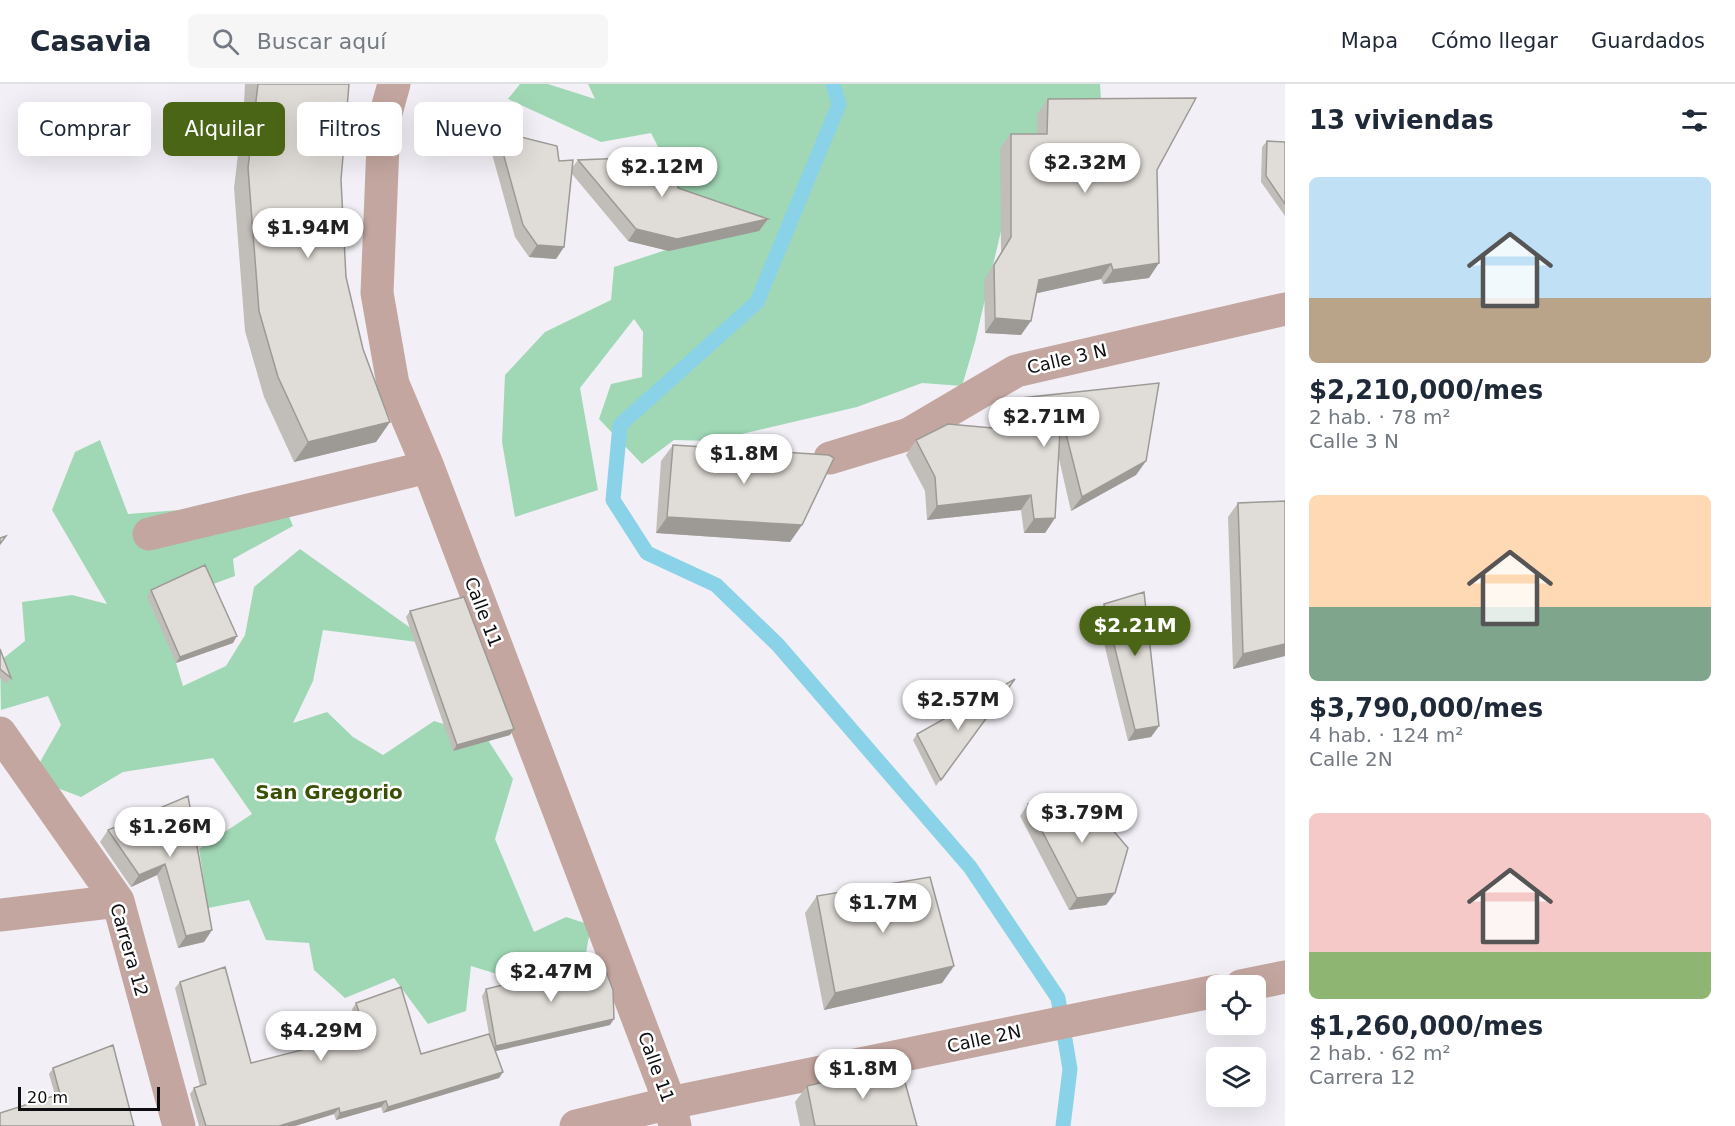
<!DOCTYPE html>
<html lang="es">
<head>
<meta charset="utf-8">
<style>
  body { margin:0; font-family:"DejaVu Sans",sans-serif; background:#f6f6f7; color:#1f2937; height:100vh; display:flex; flex-direction:column; font-size:22px; white-space:nowrap }
  * { box-sizing:border-box; margin:0 }
  p { font-size:20px; color:#747a83 }
  .icon { flex:none; width:33px; height:33px; fill:none; stroke:currentColor; stroke-width:2; stroke-linecap:round; stroke-linejoin:round }
  .map { position:relative; flex:1; overflow:hidden }
  .drawer { display:flex; flex-direction:column; background:#fff; width:450px }
  .drawer>* { flex:none }
  .top-card { position:absolute; left:18px; top:18px; width:570px; height:54px; display:flex; gap:12px }
  .controls { position:absolute; left:1206px; top:891px; display:grid; gap:12px }
  .controls a { display:grid; place-items:center; width:60px; height:60px; border-radius:9px; background:#fff; box-shadow:0 6px 24px #0002; font-size:30px }
  .scale { position:absolute; left:18px; bottom:15px; width:142px; box-sizing:border-box; padding-left:6px; border:3px solid #0e0e10; border-top:0; font-size:16px; line-height:21px; white-space:nowrap; color:#0e0e10; -webkit-text-stroke:4px #fff; paint-order:stroke }
  .price { position:absolute; translate:-50% -51px; padding:0 14px; border-radius:21px; background:#fff; color:#222; font-size:20px; line-height:39px; filter:drop-shadow(0 2px 3px #0008) }
  .price::after { content:''; position:absolute; left:50%; top:36px; width:18px; height:14px; margin-left:-9px; background:inherit; clip-path:polygon(0 0,100% 0,50% 100%) }
  .price.selected { background:#4b6516; color:#fff }
  ul { padding:0; list-style:none }
  li { display:grid; align-content:center; gap:12px; height:318px; padding:0 24px }
  li span { display:grid; place-items:center; height:186px; border-radius:9px; color:#555 }
  li>.icon { margin-inline-start:auto }
  span .icon { width:108px; height:108px; fill:#fffc; stroke-width:1 }
  li b { font-size:26px }
  h2 { display:flex; justify-content:space-between; align-items:center; height:72px; padding:0 24px; font-size:26px }
  .tag { padding:0 21px; border-radius:9px; background:#fff; box-shadow:0 6px 24px #0002; font-size:21px; line-height:54px }
  .tag.selected { background:#4b6516; color:#fff }
  header { display:flex; align-items:center; gap:36px; box-sizing:border-box; height:84px; padding:0 30px; background:#fff; border-bottom:2px solid #e0e1e3 }
  header strong { font-size:28px }
  nav { display:flex; gap:33px; margin-inline-start:auto; font-size:21px }
  .search { width:420px; height:54px; background:#f6f6f7; display:flex; align-items:center; gap:15px; box-sizing:border-box; padding:0 21px; border-radius:9px; color:#747a83; font-size:22px }
  main { display:flex; flex:1; min-height:0 }
  .map>svg:first-child { display:block }
</style>
</head>
<body>
<header>
<strong>Casavia</strong>
<div class="search"><svg class="icon" aria-label="search" viewBox="0 0 24 24"><circle cx="10" cy="10" r="6"/><path d="M15 15l6 6"/></svg>Buscar aquí</div>
<nav><a>Mapa</a><a>Cómo llegar</a><a>Guardados</a></nav>
</header>
<main>
<div class="map">
<svg width="1285" height="1042" viewBox="0 0 1285 1042">
  <rect width="100%" height="100%" fill="#f2f0f6"/>
  <!-- green -->
  <path fill="#a0d8b6" d="M 520,0 L 548,0 L 595,15 L 588,0 L 1100,0 L 1102,30 L 1037,30 L 1037,64 L 1001,65 L 1001,147 L 975,258 L 962,302 L 922,299 L 857,323 L 712,357 L 674,356 L 642,380 L 599,335 L 611,300 L 642,293 L 643,248 L 634,235 L 580,304 L 598,406 L 515,433 L 502,358 L 505,291 L 545,248 L 611,216 L 614,183 L 718,149 L 670,115 L 669,84 L 651,49 L 601,58 L 508,15 Z
    M 100,356 L 128,430 L 283,418 L 293,442 L 233,475 L 235,492 L 208,502 L 176,579 L 183,602 L 226,582 L 245,551 L 254,503 L 300,465 L 433,560 L 323,546 L 313,597 L 293,639 L 327,628 L 353,653 L 383,671 L 434,637 L 486,653 L 513,695 L 495,755 L 534,848 L 566,833 L 591,841 L 583,886 L 530,900 L 471,882 L 466,927 L 428,940 L 394,894 L 345,914 L 314,886 L 309,859 L 266,856 L 249,816 L 208,824 L 199,765 L 252,730 L 213,674 L 123,688 L 81,713 L 31,694 L 61,641 L 48,612 L 1,626 L 0,577 L 25,557 L 22,518 L 72,511 L 107,520 L 52,426 L 75,368 Z"/>
  <g fill="none" stroke-linecap="round" stroke-linejoin="round">
    <!-- stream -->
    <path stroke="#8ad2e7" stroke-width="15" d="M 833,0 L 839,20 L 757,218 L 620,341 L 613,416 L 647,469 L 716,501 L 778,561 L 970,783 L 1058,914 L 1070,985 L 1063,1042"/>
    <!-- minor -->
    <path stroke="#c3a69f" stroke-width="33" d="M 394,0 L 384,36 L 377,209 L 393,300 L 428,383 L 670,1019 L 675,1042
      M 830,374 L 909,350 L 1016,287 L 1285,225
      M 149,450 L 428,383
      M 0,649 L 118,817 L 179,1042
      M 0,831 L 118,817
      M 1241,902 L 1285,893
      M 576,1042 L 670,1019 L 1216,907"/>
  </g>
  <!-- wall -->
  <path fill="#c1bdb9" d="M 245,0 L 349,0 L 341,96 L 346,193 L 363,265 L 390,338 L 376,358 L 294,378 L 264,313 L 245,247 L 234,104 L 244,20 Z
    M 1048,15 L 1157,86 L 1149,194 L 1103,200 L 1101,195 L 1037,209 L 1021,251 L 985,249 L 984,196 L 1001,168 L 1000,64 L 1011,50 L 1037,50 L 1037,30 Z
    M 497,47 L 572,84 L 578,76 L 678,104 L 768,135 L 759,147 L 669,167 L 628,157 L 572,90 L 564,163 L 556,175 L 529,173 L 515,153 L 489,59 Z
    M 1267,57 L 1285,58 L 1285,132 L 1261,98 L 1262,63 Z
    M 1159,299 L 1146,377 L 1136,391 L 1071,427 L 1059,375 L 1055,434 L 1045,449 L 1024,449 L 1021,426 L 927,436 L 925,407 L 906,371 L 916,356 L 1013,346 L 1011,329 L 1021,314 Z
    M 673,361 L 802,441 L 790,458 L 656,449 L 661,377 Z
    M 1285,417 L 1285,577 L 1285,572 L 1233,585 L 1228,433 L 1238,419 Z
    M 151,506 L 233,559 L 176,579 L 147,513 Z
    M 1104,520 L 1159,642 L 1151,653 L 1128,657 L 1097,531 Z
    M 410,527 L 510,651 L 453,667 L 406,533 Z
    M 0,565 L 11,594 L 7,600 L 0,594 Z
    M 1015,595 L 936,702 L 913,656 L 917,650 Z
    M 188,712 L 212,846 L 204,858 L 178,864 L 157,791 L 131,803 L 100,758 L 108,746 Z
    M 1028,720 L 1115,809 L 1106,821 L 1069,826 L 1020,732 Z
    M 817,812 L 954,882 L 942,899 L 824,926 L 805,829 Z
    M 180,898 L 251,979 L 316,963 L 313,952 L 317,945 L 354,933 L 352,925 L 356,919 L 421,970 L 489,950 L 482,912 L 486,905 L 610,941 L 495,967 L 503,988 L 499,994 L 383,1029 L 381,1023 L 336,1036 L 334,1030 L 295,1042 L 199,1042 L 190,1010 L 194,1004 L 200,1002 L 175,904 Z
    M 53,984 L 134,1042 L 55,1011 L 49,990 Z
    M 807,1002 L 917,1042 L 800,1042 L 795,1018 Z"/>
  <!-- shaded-wall -->
  <path fill="#9d9a96" d="M 768,135 L 759,147 L 669,167 L 628,157 L 636,145 Z
    M 537,161 L 564,163 L 556,175 L 529,173 Z
    M 1159,179 L 1149,194 L 1103,200 L 1113,186 Z
    M 1111,180 L 1101,195 L 1029,211 L 1039,196 Z
    M 995,234 L 1031,237 L 1021,251 L 985,249 Z
    M 390,338 L 376,358 L 294,378 L 308,358 Z
    M 1146,377 L 1136,391 L 1071,427 L 1082,413 Z
    M 1031,411 L 1021,426 L 927,436 L 937,422 Z
    M 667,433 L 802,441 L 790,458 L 656,449 Z
    M 1055,434 L 1045,449 L 1024,449 L 1034,435 Z
    M 237,552 L 233,559 L 176,579 L 180,573 Z
    M 1285,560 L 1285,572 L 1233,585 L 1243,570 Z
    M 1159,642 L 1151,653 L 1128,657 L 1135,646 Z
    M 514,645 L 510,651 L 453,667 L 457,661 Z
    M 165,780 L 157,791 L 131,803 L 139,791 Z
    M 1115,809 L 1106,821 L 1069,826 L 1077,814 Z
    M 212,846 L 204,858 L 178,864 L 186,852 Z
    M 954,882 L 942,899 L 824,926 L 835,909 Z
    M 614,935 L 610,941 L 492,968 L 496,962 Z
    M 503,988 L 499,994 L 383,1029 L 388,1023 Z
    M 386,1017 L 381,1023 L 336,1036 L 340,1029 Z
    M 339,1024 L 334,1030 L 295,1042 L 279,1042 Z"/>
  <!-- building -->
  <path fill="#e0dcd7" stroke="#9d9a96" stroke-width="1.5" d="M 258,0 L 349,0 L 341,96 L 346,193 L 363,265 L 390,338 L 308,358 L 278,293 L 259,227 L 248,84 Z
    M 1196,14 L 1157,86 L 1159,179 L 1113,186 L 1111,180 L 1039,196 L 1031,237 L 995,234 L 994,181 L 1011,153 L 1011,50 L 1047,50 L 1048,15 Z
    M 497,47 L 557,62 L 559,77 L 573,76 L 564,163 L 537,161 L 523,141 Z
    M 1267,57 L 1285,58 L 1285,120 L 1266,92 Z
    M 677,72 L 678,104 L 768,135 L 677,155 L 636,145 L 578,76 Z
    M 1159,299 L 1146,377 L 1082,413 L 1061,330 L 1055,434 L 1034,435 L 1031,411 L 937,422 L 935,393 L 916,356 L 948,340 L 1025,347 L 1021,314 Z
    M 673,361 L 829,371 L 834,374 L 802,441 L 667,433 Z
    M 1285,417 L 1285,560 L 1243,570 L 1238,419 Z
    M 6,452 L 0,460 L 0,454 Z
    M 205,481 L 237,552 L 180,573 L 151,506 Z
    M 1144,508 L 1159,642 L 1135,646 L 1104,520 Z
    M 464,513 L 514,645 L 457,661 L 410,527 Z
    M 0,565 L 11,594 L 0,585 Z
    M 1015,595 L 941,696 L 917,650 Z
    M 1082,710 L 1128,764 L 1115,809 L 1077,814 L 1028,720 Z
    M 188,712 L 212,846 L 186,852 L 165,780 L 139,791 L 108,746 Z
    M 930,793 L 954,882 L 835,909 L 817,812 Z
    M 602,877 L 613,906 L 614,935 L 496,962 L 486,905 Z
    M 225,883 L 251,979 L 321,961 L 317,945 L 360,931 L 356,919 L 401,903 L 421,970 L 489,950 L 503,988 L 388,1023 L 386,1017 L 340,1029 L 339,1024 L 279,1042 L 206,1042 L 194,1004 L 206,1000 L 180,898 Z
    M 113,961 L 134,1042 L 0,1042 L 0,1029 L 60,1010 L 53,984 Z
    M 900,980 L 917,1042 L 815,1042 L 807,1002 Z"/>
  <g text-anchor="middle" stroke-width="5" stroke-linejoin="round" paint-order="stroke">
    <!-- street labels -->
    <g font-size="18" fill="#0e0e10" stroke="#fff">
      <text transform="translate(1067 275) rotate(-13)" y="6">Calle 3 N</text>
      <text transform="translate(483 528) rotate(69)" y="6">Calle 11</text>
      <text transform="translate(129 866) rotate(74)" y="6">Carrera 12</text>
      <text transform="translate(984 955) rotate(-12)" y="6">Calle 2N</text>
      <text transform="translate(656 983) rotate(70)" y="6">Calle 11</text>
    </g>
    <!-- neighbourhood labels -->
    <g font-size="20" font-weight="bold" fill="#395104" stroke="#fff">
      <text x="329" y="715">San Gregorio</text>
    </g>
  </g>
</svg>
<div class="controls">
<a><svg class="icon" aria-label="locate" viewBox="0 0 24 24"><circle cx="12" cy="12" r="6"/><path d="M12 2v4M12 18v4M2 12h4M18 12h4"/></svg></a>
<a><svg class="icon" aria-label="layers" viewBox="0 0 24 24"><path d="M12 4l9 5-9 5-9-5zM3 14l9 5 9-5"/></svg></a>
</div>
<div class="scale">20 m</div>
<b class="price" style="left:1085px;top:110px">$2.32M</b>
<b class="price" style="left:662px;top:114px">$2.12M</b>
<b class="price" style="left:308px;top:175px">$1.94M</b>
<b class="price" style="left:1044px;top:364px">$2.71M</b>
<b class="price" style="left:744px;top:401px">$1.8M</b>
<b class="price selected" style="left:1135px;top:573px">$2.21M</b>
<b class="price" style="left:958px;top:647px">$2.57M</b>
<b class="price" style="left:1082px;top:760px">$3.79M</b>
<b class="price" style="left:170px;top:774px">$1.26M</b>
<b class="price" style="left:883px;top:850px">$1.7M</b>
<b class="price" style="left:551px;top:919px">$2.47M</b>
<b class="price" style="left:321px;top:978px">$4.29M</b>
<b class="price" style="left:863px;top:1016px">$1.8M</b>
<div class="top-card">
<a class="tag">Comprar</a>
<a class="tag selected">Alquilar</a>
<a class="tag">Filtros</a>
<a class="tag">Nuevo</a>
</div>
</div>
<section class="drawer">
<h2>13 viviendas<svg class="icon" aria-label="filters" viewBox="0 0 24 24"><path d="M4 7h16M4 17h16"/><circle cx="9" cy="7" r="2"/><circle cx="15" cy="17" r="2"/></svg></h2>
<ul>
<li><span style="background:linear-gradient(#bfe0f5 65%,#b9a48a 0)"><svg class="icon" aria-label="home" viewBox="0 0 24 24"><path d="M3 11l9-7 9 7M6 9v11h12V9"/></svg></span><div><b>$2,210,000/mes</b><p>2 hab. · 78 m²</p><p>Calle 3 N</p></div></li>
<li><span style="background:linear-gradient(#ffd9b3 60%,#7fa58c 0)"><svg class="icon" aria-label="home" viewBox="0 0 24 24"><path d="M3 11l9-7 9 7M6 9v11h12V9"/></svg></span><div><b>$3,790,000/mes</b><p>4 hab. · 124 m²</p><p>Calle 2N</p></div></li>
<li><span style="background:linear-gradient(#f6c9c9 75%,#8fb573 0)"><svg class="icon" aria-label="home" viewBox="0 0 24 24"><path d="M3 11l9-7 9 7M6 9v11h12V9"/></svg></span><div><b>$1,260,000/mes</b><p>2 hab. · 62 m²</p><p>Carrera 12</p></div></li>
</ul>
</section>
</main>
</body>
</html>
